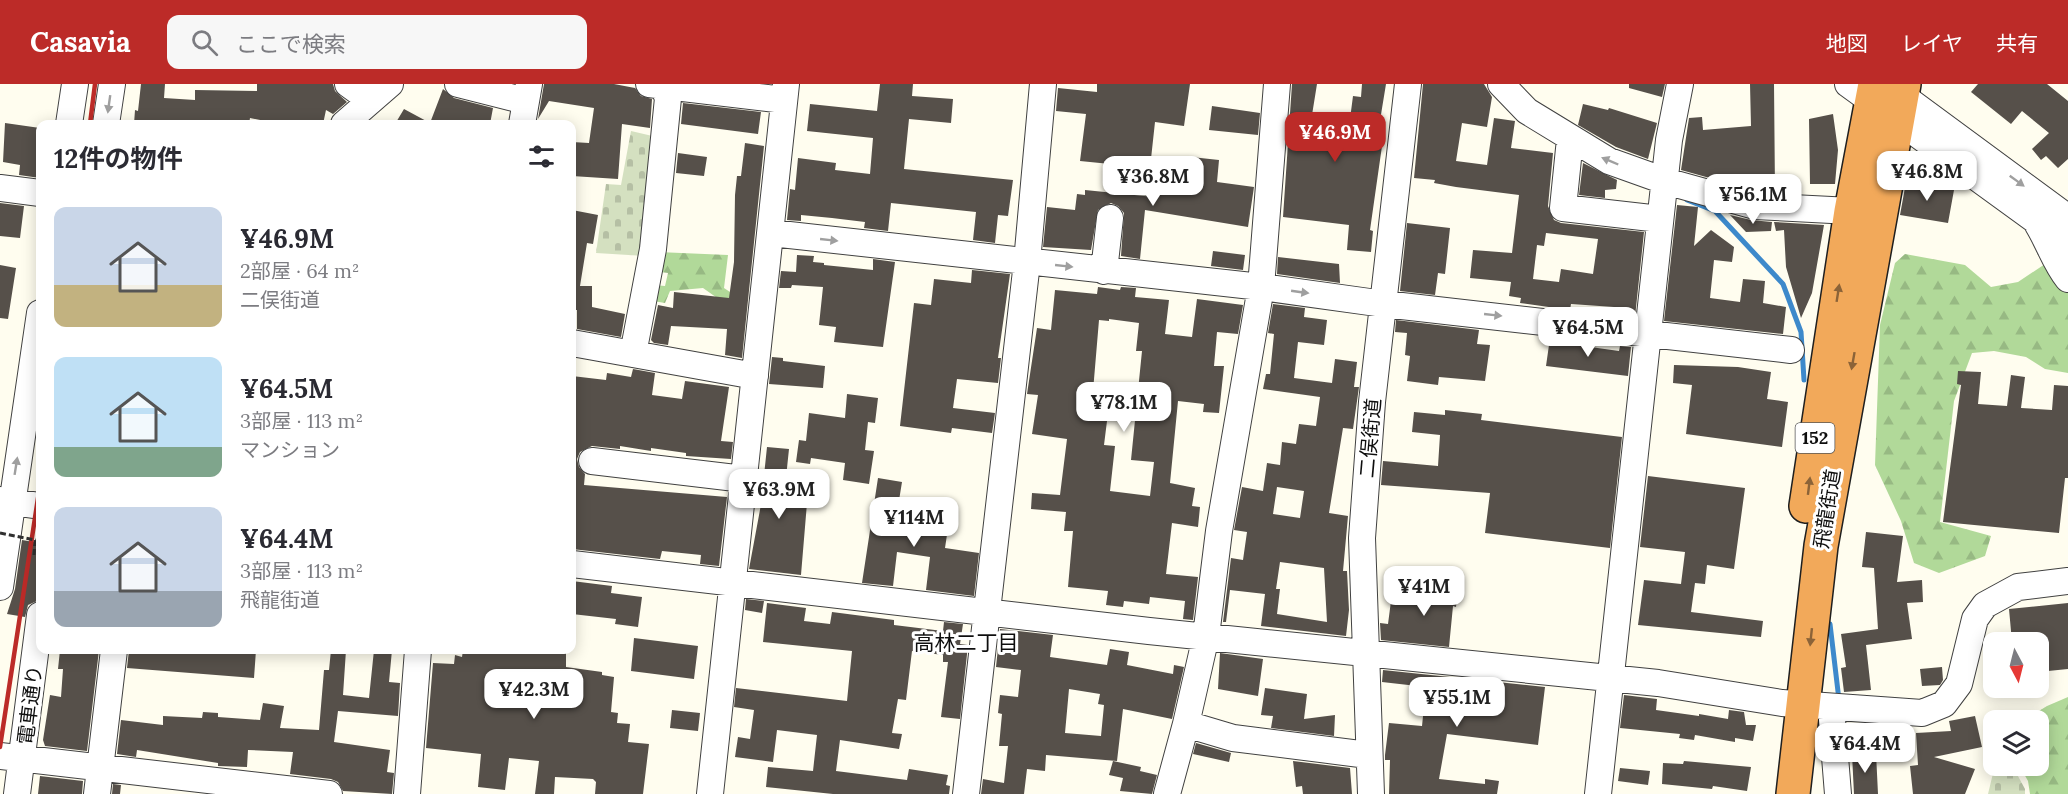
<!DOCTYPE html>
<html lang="ja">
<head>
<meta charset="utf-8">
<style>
  body { margin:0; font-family:Lora,"Noto Sans JP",serif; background:#f7f7f7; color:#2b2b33; height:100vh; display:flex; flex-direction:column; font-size:22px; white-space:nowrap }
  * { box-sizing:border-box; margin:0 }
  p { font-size:20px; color:#7c7c81 }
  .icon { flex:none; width:33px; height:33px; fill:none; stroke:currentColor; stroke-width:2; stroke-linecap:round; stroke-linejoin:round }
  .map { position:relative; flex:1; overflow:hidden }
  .sheet { position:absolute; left:36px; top:36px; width:540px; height:534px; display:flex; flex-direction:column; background:#fff; border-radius:12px; box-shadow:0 3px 15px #0003 }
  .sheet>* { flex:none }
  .needle { width:39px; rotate:173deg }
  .buttons { position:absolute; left:1983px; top:548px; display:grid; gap:12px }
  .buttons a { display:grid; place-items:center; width:66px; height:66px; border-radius:12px; background:#fff; box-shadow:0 3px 15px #0003; font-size:30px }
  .price { position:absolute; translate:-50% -51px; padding:0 14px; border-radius:12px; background:#fff; color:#222; font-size:20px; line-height:39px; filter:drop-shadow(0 2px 3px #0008) }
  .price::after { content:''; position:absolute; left:50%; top:36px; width:18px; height:14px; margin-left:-9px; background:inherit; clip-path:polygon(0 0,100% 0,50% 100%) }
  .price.selected { background:#bc2b28; color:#fff }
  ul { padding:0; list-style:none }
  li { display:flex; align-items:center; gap:18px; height:150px; padding:0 18px }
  li span { display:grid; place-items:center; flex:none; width:168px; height:120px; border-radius:12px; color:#555 }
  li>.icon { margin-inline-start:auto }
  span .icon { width:72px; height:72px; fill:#fffc; stroke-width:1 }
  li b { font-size:26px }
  h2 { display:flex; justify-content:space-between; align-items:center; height:72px; padding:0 18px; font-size:26px }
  header { display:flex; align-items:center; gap:36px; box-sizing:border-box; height:84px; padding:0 30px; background:#bc2b28; color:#fff }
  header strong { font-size:28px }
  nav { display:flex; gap:33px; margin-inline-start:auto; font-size:21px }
  .search { width:420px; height:54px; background:#f7f7f7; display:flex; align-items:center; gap:15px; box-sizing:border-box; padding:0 21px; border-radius:12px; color:#7c7c81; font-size:22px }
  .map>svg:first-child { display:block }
</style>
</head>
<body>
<header>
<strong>Casavia</strong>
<div class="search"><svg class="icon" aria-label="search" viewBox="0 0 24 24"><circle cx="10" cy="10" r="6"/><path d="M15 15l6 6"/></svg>ここで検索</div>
<nav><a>地図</a><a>レイヤ</a><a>共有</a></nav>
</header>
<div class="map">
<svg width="2068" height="710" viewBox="0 0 2068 710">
  <defs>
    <pattern id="forest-firs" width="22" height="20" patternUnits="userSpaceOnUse" patternTransform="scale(1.5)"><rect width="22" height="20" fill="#b1d999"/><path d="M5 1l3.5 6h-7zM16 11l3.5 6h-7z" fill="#97b983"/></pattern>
    <pattern id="cemetery-stones" width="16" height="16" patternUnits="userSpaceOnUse" patternTransform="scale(1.5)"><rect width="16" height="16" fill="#d4e0c0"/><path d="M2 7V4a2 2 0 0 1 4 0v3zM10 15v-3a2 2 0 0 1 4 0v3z" fill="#b5bfa4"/></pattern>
  </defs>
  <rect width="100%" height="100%" fill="#fffdef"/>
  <!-- forest -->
  <path fill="url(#forest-firs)" d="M 658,168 L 728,171 L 724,204 L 730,208 L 730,223 L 703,204 L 670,207 L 665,219 L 647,216 L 654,201 L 665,202 L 668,189 L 653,187 Z
    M 1905,170 L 1965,181 L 1991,203 L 2018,198 L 2048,178 L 2068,203 L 2068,289 L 2045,285 L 2026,273 L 1994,267 L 1972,269 L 1954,317 L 1940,438 L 1991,452 L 1985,472 L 1939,489 L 1914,479 L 1901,437 L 1875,381 L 1880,241 L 1895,179 Z
    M 2068,613 L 2068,710 L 2030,710 L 2028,697 L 2019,681 L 2038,681 L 2038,636 L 2024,636 L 2047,622 Z"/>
  <!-- cemetery -->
  <path fill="url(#cemetery-stones)" d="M 631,47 L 661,54 L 645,172 L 596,169 L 606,100 L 621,101 Z
    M 1995,681 L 2012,681 L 2025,705 L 2025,710 L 1988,710 Z"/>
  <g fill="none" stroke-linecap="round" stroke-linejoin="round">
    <!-- stream -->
    <path stroke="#3d89cb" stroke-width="5" d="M 1687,116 L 1715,127 L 1783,200 L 1801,248 L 1804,296
      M 1830,540 L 1839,616"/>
  </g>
  <!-- building -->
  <path fill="#56504a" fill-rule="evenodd" d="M 141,0 L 165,0 L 164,14 L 195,16 L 195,6 L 257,7 L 257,0 L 333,0 L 335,7 L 347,18 L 333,30 L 326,26 L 323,40 L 280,40 L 250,34 L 249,40 L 134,40 L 135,26 L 138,27 Z
    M 544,0 L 614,0 L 635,4 L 641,12 L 652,15 L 650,44 L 622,40 L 618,95 L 572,92 L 572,58 L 589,59 L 594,24 L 549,17 L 538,35 Z
    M 880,0 L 913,0 L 912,12 L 953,15 L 951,39 L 909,35 L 904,85 L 1013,96 L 1008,132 L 998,131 L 995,159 L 973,156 L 976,128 L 891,119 L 888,147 L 864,144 L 865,138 L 832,134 L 801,131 L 801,137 L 787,136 L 790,105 L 795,106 L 798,74 L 836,79 L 835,86 L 870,90 L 873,54 L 807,47 L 810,20 L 877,27 Z
    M 1097,0 L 1190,0 L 1184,42 L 1155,38 L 1150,84 L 1080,77 L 1086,30 L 1056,27 L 1058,4 L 1097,8 Z
    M 1292,0 L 1317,0 L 1312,31 L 1350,35 L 1353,12 L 1361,13 L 1362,0 L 1386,0 L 1376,61 L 1382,62 L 1370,146 L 1373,147 L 1371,168 L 1347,166 L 1349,141 L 1283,133 Z
    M 1423,0 L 1484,0 L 1492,13 L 1487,43 L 1462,39 L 1456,77 L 1487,81 L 1494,34 L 1515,37 L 1511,64 L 1553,69 L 1548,122 L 1554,136 L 1561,139 L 1644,148 L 1635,233 L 1614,231 L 1614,223 L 1571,220 L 1570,226 L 1520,219 L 1521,214 L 1509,212 L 1511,198 L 1470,194 L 1473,166 L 1512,169 L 1519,111 L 1456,103 L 1434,99 L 1435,96 L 1414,94 ZM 1546,149 L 1598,155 L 1593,190 L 1561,185 L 1559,198 L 1533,195 L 1537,161 L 1544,162 Z
    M 1629,0 L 1665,0 L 1662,13 L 1629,4 Z
    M 1750,0 L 1774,0 L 1775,108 L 1752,106 L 1760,98 L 1724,98 L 1681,86 L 1689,34 L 1702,33 L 1703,46 L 1751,42 Z
    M 1978,0 L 2047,0 L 2068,17 L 2068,75 L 2058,84 L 2046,72 L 2041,76 L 2032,65 L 2049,49 L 2022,27 L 2011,40 L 1971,8 Z
    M 443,5 L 454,14 L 493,24 L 490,40 L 395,40 L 404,25 L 430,39 Z
    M 683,19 L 761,28 L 758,50 L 681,40 Z
    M 1583,20 L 1608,26 L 1609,24 L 1657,39 L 1648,75 L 1616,63 L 1578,41 Z
    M 1212,22 L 1260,29 L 1258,51 L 1209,46 Z
    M 1833,30 L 1838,66 L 1835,100 L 1810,100 L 1809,35 Z
    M 5,39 L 40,44 L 40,94 L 19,91 L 20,81 L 3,78 Z
    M 745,59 L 764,62 L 742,274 L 725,271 L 727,245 L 671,242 L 668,261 L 654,259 L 651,256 L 658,221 L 673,224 L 674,208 L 729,214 L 734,178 L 735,111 L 737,92 L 741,92 Z
    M 678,69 L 707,73 L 704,92 L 676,89 Z
    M 1182,72 L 1219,76 L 1217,98 L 1254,103 L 1248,143 L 1145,126 L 1140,175 L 1121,172 L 1124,129 L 1118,122 L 1111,119 L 1098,126 L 1091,166 L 1043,163 L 1047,123 L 1075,126 L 1077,110 L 1085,111 L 1085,106 L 1154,113 L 1156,89 L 1180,92 Z
    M 1583,79 L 1617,96 L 1616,105 L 1605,106 L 1605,114 L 1579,111 Z
    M 1906,98 L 1954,106 L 1948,139 L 1900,131 Z
    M 0,119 L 24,122 L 20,154 L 0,152 Z
    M 1677,121 L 1698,123 L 1694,162 L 1711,146 L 1734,163 L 1732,178 L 1714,176 L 1710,214 L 1740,218 L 1743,195 L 1765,197 L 1763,219 L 1786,223 L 1783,250 L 1664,237 Z
    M 572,126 L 598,131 L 593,160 L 587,159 L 580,202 L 592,202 L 592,223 L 625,230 L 621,253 L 577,245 L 577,226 L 572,226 Z
    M 1730,131 L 1751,136 L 1772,138 L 1771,147 L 1746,148 Z
    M 1774,138 L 1824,141 L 1812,209 L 1801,234 L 1786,183 L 1784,146 L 1776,147 Z
    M 1407,139 L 1450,144 L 1445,190 L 1438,189 L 1435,211 L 1400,207 Z
    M 1213,167 L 1245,171 L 1243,186 L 1211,182 Z
    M 797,171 L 814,172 L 813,178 L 824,179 L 824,181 L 873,186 L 873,175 L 895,178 L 883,263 L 834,258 L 836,243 L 819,241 L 823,203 L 792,201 L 791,204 L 779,204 L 781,187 L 796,188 Z
    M 1278,173 L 1339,180 L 1340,199 L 1277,190 Z
    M 0,181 L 16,184 L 8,235 L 0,234 Z
    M 972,186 L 1010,190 L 998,274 L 1001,274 L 998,299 L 957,295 L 953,324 L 995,329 L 992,349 L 952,344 L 951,349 L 900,342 L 914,219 L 931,221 L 934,195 L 971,199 Z
    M 1098,203 L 1120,206 L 1121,203 L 1136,204 L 1135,213 L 1169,216 L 1165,250 L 1192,253 L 1197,215 L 1243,221 L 1238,250 L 1217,248 L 1214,282 L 1224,282 L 1219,329 L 1203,328 L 1204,320 L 1178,317 L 1170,399 L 1195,404 L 1192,422 L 1200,423 L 1198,443 L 1172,439 L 1166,490 L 1198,493 L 1193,536 L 1183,535 L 1185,517 L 1150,513 L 1149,520 L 1124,517 L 1123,523 L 1106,521 L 1108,507 L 1068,503 L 1073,447 L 1064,447 L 1066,428 L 1031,425 L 1032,409 L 1060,411 L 1067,355 L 1032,350 L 1038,311 L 1027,310 L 1037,244 L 1051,246 L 1055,206 L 1097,210 ZM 1109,235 L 1139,239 L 1136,267 L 1142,267 L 1131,376 L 1154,378 L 1150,412 L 1110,407 L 1115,362 L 1104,361 L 1109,321 L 1092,319 L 1099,236 L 1109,237 Z
    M 1273,220 L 1305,224 L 1304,233 L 1327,236 L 1324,261 L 1298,258 L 1294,294 L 1332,299 L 1335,275 L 1357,278 L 1354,303 L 1359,303 L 1353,345 L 1343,344 L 1329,429 L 1348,432 L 1343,487 L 1347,487 L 1349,526 L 1346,552 L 1261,542 L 1265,510 L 1230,506 L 1226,538 L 1223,538 L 1231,474 L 1243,476 L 1247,448 L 1234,446 L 1242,403 L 1263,407 L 1267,379 L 1280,381 L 1282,358 L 1296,360 L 1299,340 L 1316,342 L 1320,313 L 1263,305 L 1266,290 L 1270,290 L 1274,250 L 1268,249 ZM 1277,403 L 1304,407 L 1300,434 L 1273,430 ZM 1280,478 L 1324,484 L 1327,538 L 1277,530 L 1280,505 L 1276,505 Z
    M 1396,236 L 1479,246 L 1477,260 L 1490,261 L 1485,297 L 1439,293 L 1438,301 L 1407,297 L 1410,272 L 1405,271 L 1407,249 L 1395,248 Z
    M 1550,254 L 1577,257 L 1576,261 L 1619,267 L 1620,262 L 1631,263 L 1628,292 L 1546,282 Z
    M 772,273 L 783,274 L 783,277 L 825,282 L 823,304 L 769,300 Z
    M 1674,281 L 1738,283 L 1771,288 L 1767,315 L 1788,318 L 1782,363 L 1686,350 L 1692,301 L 1673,299 Z
    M 633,285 L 655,289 L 652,311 L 682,315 L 685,297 L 729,303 L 721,357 L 733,358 L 731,375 L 686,372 L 686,369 L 651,364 L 651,367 L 620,362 L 620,365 L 592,362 L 580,368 L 577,375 L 579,383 L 585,390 L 584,401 L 727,413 L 719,482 L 700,480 L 701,471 L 662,467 L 660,475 L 572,465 L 572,292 L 606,296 L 607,289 L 631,293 Z
    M 1958,287 L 1981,288 L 1978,320 L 2007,322 L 2011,291 L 2025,293 L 2021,324 L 2052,326 L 2054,301 L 2068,302 L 2068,394 L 2065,394 L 2059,449 L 1943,438 L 1961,301 L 1957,300 Z
    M 847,310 L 878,314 L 875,339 L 868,338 L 865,366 L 874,367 L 869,400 L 843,396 L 845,379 L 811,374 L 810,380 L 796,378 L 799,356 L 806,357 L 809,329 L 845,334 Z
    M 1445,326 L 1482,330 L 1481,336 L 1622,353 L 1610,464 L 1485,449 L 1490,409 L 1381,401 L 1383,377 L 1438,382 L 1440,351 L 1412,348 L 1414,328 L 1445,331 Z
    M 767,363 L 789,365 L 785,403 L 808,407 L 801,491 L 749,485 L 762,415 L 757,414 L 758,400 L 763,401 Z
    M 1648,392 L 1745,404 L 1734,485 L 1707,481 L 1705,500 L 1695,499 L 1691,528 L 1763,537 L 1761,553 L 1638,541 L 1644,496 L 1681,500 L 1685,468 L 1640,463 Z
    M 878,394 L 902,398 L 896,435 L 948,444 L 945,464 L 979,469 L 974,512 L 926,506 L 930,473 L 897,468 L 893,502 L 862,499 Z
    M 1866,448 L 1903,452 L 1897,498 L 1922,496 L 1923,518 L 1907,519 L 1912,555 L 1866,561 L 1871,606 L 1844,608 L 1841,584 L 1846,583 L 1841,550 L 1878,545 L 1874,484 L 1862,483 Z
    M 22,456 L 40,459 L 39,516 L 28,521 L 25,533 L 7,530 L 15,505 Z
    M 1443,495 L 1459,497 L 1456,523 L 1453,522 L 1449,563 L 1381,556 L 1380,539 L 1388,540 L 1391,517 L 1420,521 L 1422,498 L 1442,501 Z
    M 572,497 L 612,502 L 611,509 L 642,513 L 638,543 L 615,540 L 616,535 L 572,530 Z
    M 746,515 L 764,517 L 762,529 L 745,526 Z
    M 767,519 L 806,524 L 804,537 L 830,540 L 832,528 L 894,536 L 894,541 L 943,547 L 944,538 L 963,540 L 960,560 L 968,561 L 960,635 L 941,633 L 948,578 L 943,578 L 943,571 L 912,567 L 906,616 L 898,615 L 892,649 L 902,650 L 899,665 L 840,656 L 836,687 L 907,696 L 909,685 L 948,691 L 946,701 L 950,702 L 949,710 L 833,710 L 766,703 L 768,683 L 813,687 L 817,651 L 777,646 L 773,678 L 735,673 L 738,653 L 750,655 L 754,626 L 734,623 L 736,604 L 847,617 L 852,567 L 763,558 Z
    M 2068,519 L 2068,585 L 2038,588 L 2038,558 L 2012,558 L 2009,525 Z
    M 1000,545 L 1053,551 L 1050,573 L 1107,581 L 1110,565 L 1129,568 L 1127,581 L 1173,590 L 1174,581 L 1184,583 L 1172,635 L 1123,625 L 1117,677 L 1046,671 L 1045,687 L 1027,685 L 1024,710 L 981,710 L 983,695 L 1004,699 L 1008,662 L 999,662 L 1002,630 L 998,629 L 1000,611 L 1018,613 L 1021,586 L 996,583 ZM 1069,605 L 1100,610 L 1098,620 L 1104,621 L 1101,652 L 1065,649 Z
    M 634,554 L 698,562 L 694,595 L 631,587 Z
    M 60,566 L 99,566 L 87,667 L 45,662 L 43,656 L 50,611 L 61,613 L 63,585 L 58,585 Z
    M 129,566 L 256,566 L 254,594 L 127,584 Z
    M 331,566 L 346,566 L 343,611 L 369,614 L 374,566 L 392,566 L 389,598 L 400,599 L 398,632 L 338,627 L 334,658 L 390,666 L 387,688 L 394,689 L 392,710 L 343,707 L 338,698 L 331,695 L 290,690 L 293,668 L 248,666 L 247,683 L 218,682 L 218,679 L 137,666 L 136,673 L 117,670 L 121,636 L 163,641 L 163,632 L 202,634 L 203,628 L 218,629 L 218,633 L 260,636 L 263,619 L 284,622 L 280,644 L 319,646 L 324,586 L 329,586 Z
    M 463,566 L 566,566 L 566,583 L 602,588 L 602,591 L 614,593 L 611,628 L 618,629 L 617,639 L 630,640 L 628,658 L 649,660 L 643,710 L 595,710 L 596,698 L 593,695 L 555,693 L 554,710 L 535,710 L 539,677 L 509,674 L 505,706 L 478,703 L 481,670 L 426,664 L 433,579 L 454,580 L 455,571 L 462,573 Z
    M 1220,569 L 1263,575 L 1258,612 L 1218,605 Z
    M 1942,583 L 1943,596 L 1940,601 L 1922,602 L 1920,585 Z
    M 1383,586 L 1545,603 L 1538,661 L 1447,650 L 1439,695 L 1485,700 L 1485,695 L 1499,697 L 1497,710 L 1389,710 L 1390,676 L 1385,676 L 1385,671 L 1389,639 L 1422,642 L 1426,603 L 1382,598 Z
    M 1265,604 L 1307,610 L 1304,635 L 1335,631 L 1334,652 L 1271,644 L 1273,632 L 1261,631 Z
    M 1624,611 L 1657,615 L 1656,626 L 1699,632 L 1699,630 L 1728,635 L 1729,626 L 1744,628 L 1746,641 L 1756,641 L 1753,657 L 1735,654 L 1735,658 L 1695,651 L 1694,656 L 1679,654 L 1680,650 L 1620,644 Z
    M 672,626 L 700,629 L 698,647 L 670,644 Z
    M 1975,632 L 1982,663 L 1934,673 L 1975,685 L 1965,710 L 1913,710 L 1910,682 L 1918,681 L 1916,649 L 1951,647 L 1949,637 Z
    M 1847,639 L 1859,640 L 1860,661 L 1849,662 Z
    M 1196,659 L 1231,669 L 1229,678 L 1193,670 Z
    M 1876,669 L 1878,710 L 1854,710 L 1852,670 Z
    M 1113,677 L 1141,683 L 1140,687 L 1157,691 L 1152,710 L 1120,707 L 1123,694 L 1109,691 Z
    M 1293,677 L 1350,684 L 1352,710 L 1303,710 L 1302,702 L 1296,703 Z
    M 1684,677 L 1751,683 L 1747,707 L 1713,702 L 1712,705 L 1662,700 L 1663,679 L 1683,680 Z
    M 1620,684 L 1650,687 L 1648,701 L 1618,697 Z
    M 40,692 L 83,697 L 82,710 L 38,710 Z
    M 113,700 L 121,701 L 120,710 L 112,710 Z"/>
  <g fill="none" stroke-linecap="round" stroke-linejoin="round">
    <!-- minor casing -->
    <g stroke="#414141" stroke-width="28">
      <path id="minor" d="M 348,0 L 370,16
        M 458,0 L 526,17
        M 649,0 L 784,16
        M 1501,0 L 1527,27 L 1609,77 L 1665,97 L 1755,122 L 1851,127
        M 1848,0 L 2068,160
        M 1889,2 L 2068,134
        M 69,40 L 75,0
        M 106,40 L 112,0
        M 344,40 L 390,0
        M 522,40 L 529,0
        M 1570,55 L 1563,124 L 1660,135
        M 0,104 L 40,109
        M 2038,141 C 2049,159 2055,179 2068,195
        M 771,149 L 1261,203 L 1384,220 L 1791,266
        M 1104,187 L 1110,134
        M 572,259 L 755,292
        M 633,270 L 653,165 L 668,14 L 662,0
        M 592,377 L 744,395
        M 0,416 L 40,422
        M 572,480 L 1149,547 L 1658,599 L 1782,619 L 1922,629 L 1944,620 L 1959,600 L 1975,535 L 1985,521 L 2018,503 L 2068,497
        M 0,503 L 40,229
        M 1831,623 L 1838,710
        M 1186,640 L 1206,552 L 1219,447 L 1261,203 L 1277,0
        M 0,672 L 329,710
        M 17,710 L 40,531
        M 97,710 L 114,566
        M 407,710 L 418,566
        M 710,710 L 786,0
        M 966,710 L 1027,178 L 1043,0
        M 1167,710 L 1186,640 L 1233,654 L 1368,671
        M 1371,710 L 1362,454 L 1372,318 L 1408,0
        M 1598,710 L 1669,56 L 1680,0"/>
    </g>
    <!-- highway casing -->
    <g stroke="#1f1f1f" stroke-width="36">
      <path id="highway" d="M 1806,422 L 1851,127 L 1875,0
        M 1793,710 L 1821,462 L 1904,0"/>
    </g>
    <!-- path -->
    <path stroke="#303030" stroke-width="3" stroke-dasharray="6 3" stroke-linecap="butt" d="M 34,471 L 35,456"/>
    <!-- minor -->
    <use href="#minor" stroke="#fff" stroke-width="26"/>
    <!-- highway -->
    <use href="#highway" stroke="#f2a95a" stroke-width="33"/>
    <!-- rail -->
    <path stroke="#bc2b28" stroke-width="4.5" d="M 90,40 L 95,0
      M 0,663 L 40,401"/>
    <!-- path-bridge -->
    <path stroke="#303030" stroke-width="3" stroke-dasharray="6 3" stroke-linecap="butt" d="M 0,449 L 40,457"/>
  </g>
  <!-- one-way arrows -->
  <defs><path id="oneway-solid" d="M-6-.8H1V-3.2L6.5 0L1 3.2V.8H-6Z" transform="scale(1.5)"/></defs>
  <g fill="#9f9f9f">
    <use href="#oneway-solid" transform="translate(109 20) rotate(98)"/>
    <use href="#oneway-solid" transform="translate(1610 77) rotate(-157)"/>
    <use href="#oneway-solid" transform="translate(2017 97) rotate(36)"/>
    <use href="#oneway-solid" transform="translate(829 156) rotate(6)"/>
    <use href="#oneway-solid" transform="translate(1064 182) rotate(6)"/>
    <use href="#oneway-solid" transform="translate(1300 208) rotate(8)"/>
    <use href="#oneway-solid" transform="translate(1493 231) rotate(6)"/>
    <use href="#oneway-solid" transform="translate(16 382) rotate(-81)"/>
  </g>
  <g fill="#8b6338">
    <use href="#oneway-solid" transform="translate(1838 209) rotate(-81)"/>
    <use href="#oneway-solid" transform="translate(1853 277) rotate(100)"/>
    <use href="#oneway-solid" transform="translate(1809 402) rotate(-83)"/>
    <use href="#oneway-solid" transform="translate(1811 553) rotate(96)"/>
  </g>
  <g text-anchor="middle" stroke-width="6" stroke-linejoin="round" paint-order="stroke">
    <!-- shield labels -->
    <rect fill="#fff" stroke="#565656" stroke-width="1.5" x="1795.5" y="339" width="39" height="30" rx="4.5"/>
    <g font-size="18" font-weight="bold" fill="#0e0e0e">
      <text x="1815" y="360">152</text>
    </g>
    <!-- street labels -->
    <g font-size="20" fill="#0e0e0e" stroke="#fff">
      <text transform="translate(1370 354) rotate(-85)" y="7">二俣街道</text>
      <text transform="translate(1827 425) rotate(-81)" y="7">飛龍街道</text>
      <text transform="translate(30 621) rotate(-83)" y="7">電車通り</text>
    </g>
    <!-- neighbourhood labels -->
    <g font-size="21" fill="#0e0e0e" stroke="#fff">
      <text x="966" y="566">高林二丁目</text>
    </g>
  </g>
</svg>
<div class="buttons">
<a><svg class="needle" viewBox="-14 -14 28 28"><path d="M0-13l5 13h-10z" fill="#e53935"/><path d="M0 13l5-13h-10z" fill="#7c7c81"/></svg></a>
<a><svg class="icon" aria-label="layers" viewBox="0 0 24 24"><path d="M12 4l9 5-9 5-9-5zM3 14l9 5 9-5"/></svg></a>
</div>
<b class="price selected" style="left:1335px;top:79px">¥46.9M</b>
<b class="price" style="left:1927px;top:118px">¥46.8M</b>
<b class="price" style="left:1153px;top:123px">¥36.8M</b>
<b class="price" style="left:1753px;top:141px">¥56.1M</b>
<b class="price" style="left:1588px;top:274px">¥64.5M</b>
<b class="price" style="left:1124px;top:349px">¥78.1M</b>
<b class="price" style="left:779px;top:436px">¥63.9M</b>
<b class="price" style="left:914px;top:464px">¥114M</b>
<b class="price" style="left:1424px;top:533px">¥41M</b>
<b class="price" style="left:534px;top:636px">¥42.3M</b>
<b class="price" style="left:1457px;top:644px">¥55.1M</b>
<b class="price" style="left:1865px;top:690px">¥64.4M</b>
<section class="sheet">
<h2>12件の物件<svg class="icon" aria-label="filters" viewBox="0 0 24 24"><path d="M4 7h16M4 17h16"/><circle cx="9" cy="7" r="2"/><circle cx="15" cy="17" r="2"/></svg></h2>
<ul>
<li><span style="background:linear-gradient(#c9d6e8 65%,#c2b280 0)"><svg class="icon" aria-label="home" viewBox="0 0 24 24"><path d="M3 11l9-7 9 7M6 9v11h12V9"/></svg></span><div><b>¥46.9M</b><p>2部屋 · 64 m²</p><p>二俣街道</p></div></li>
<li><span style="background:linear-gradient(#bfe0f5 75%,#7fa58c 0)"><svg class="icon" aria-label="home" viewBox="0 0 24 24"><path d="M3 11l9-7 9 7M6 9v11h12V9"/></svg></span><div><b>¥64.5M</b><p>3部屋 · 113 m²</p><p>マンション</p></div></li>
<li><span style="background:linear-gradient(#c9d6e8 70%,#9aa5b1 0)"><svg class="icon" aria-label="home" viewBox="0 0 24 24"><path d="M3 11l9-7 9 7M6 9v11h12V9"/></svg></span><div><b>¥64.4M</b><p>3部屋 · 113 m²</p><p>飛龍街道</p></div></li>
</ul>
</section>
</div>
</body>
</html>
